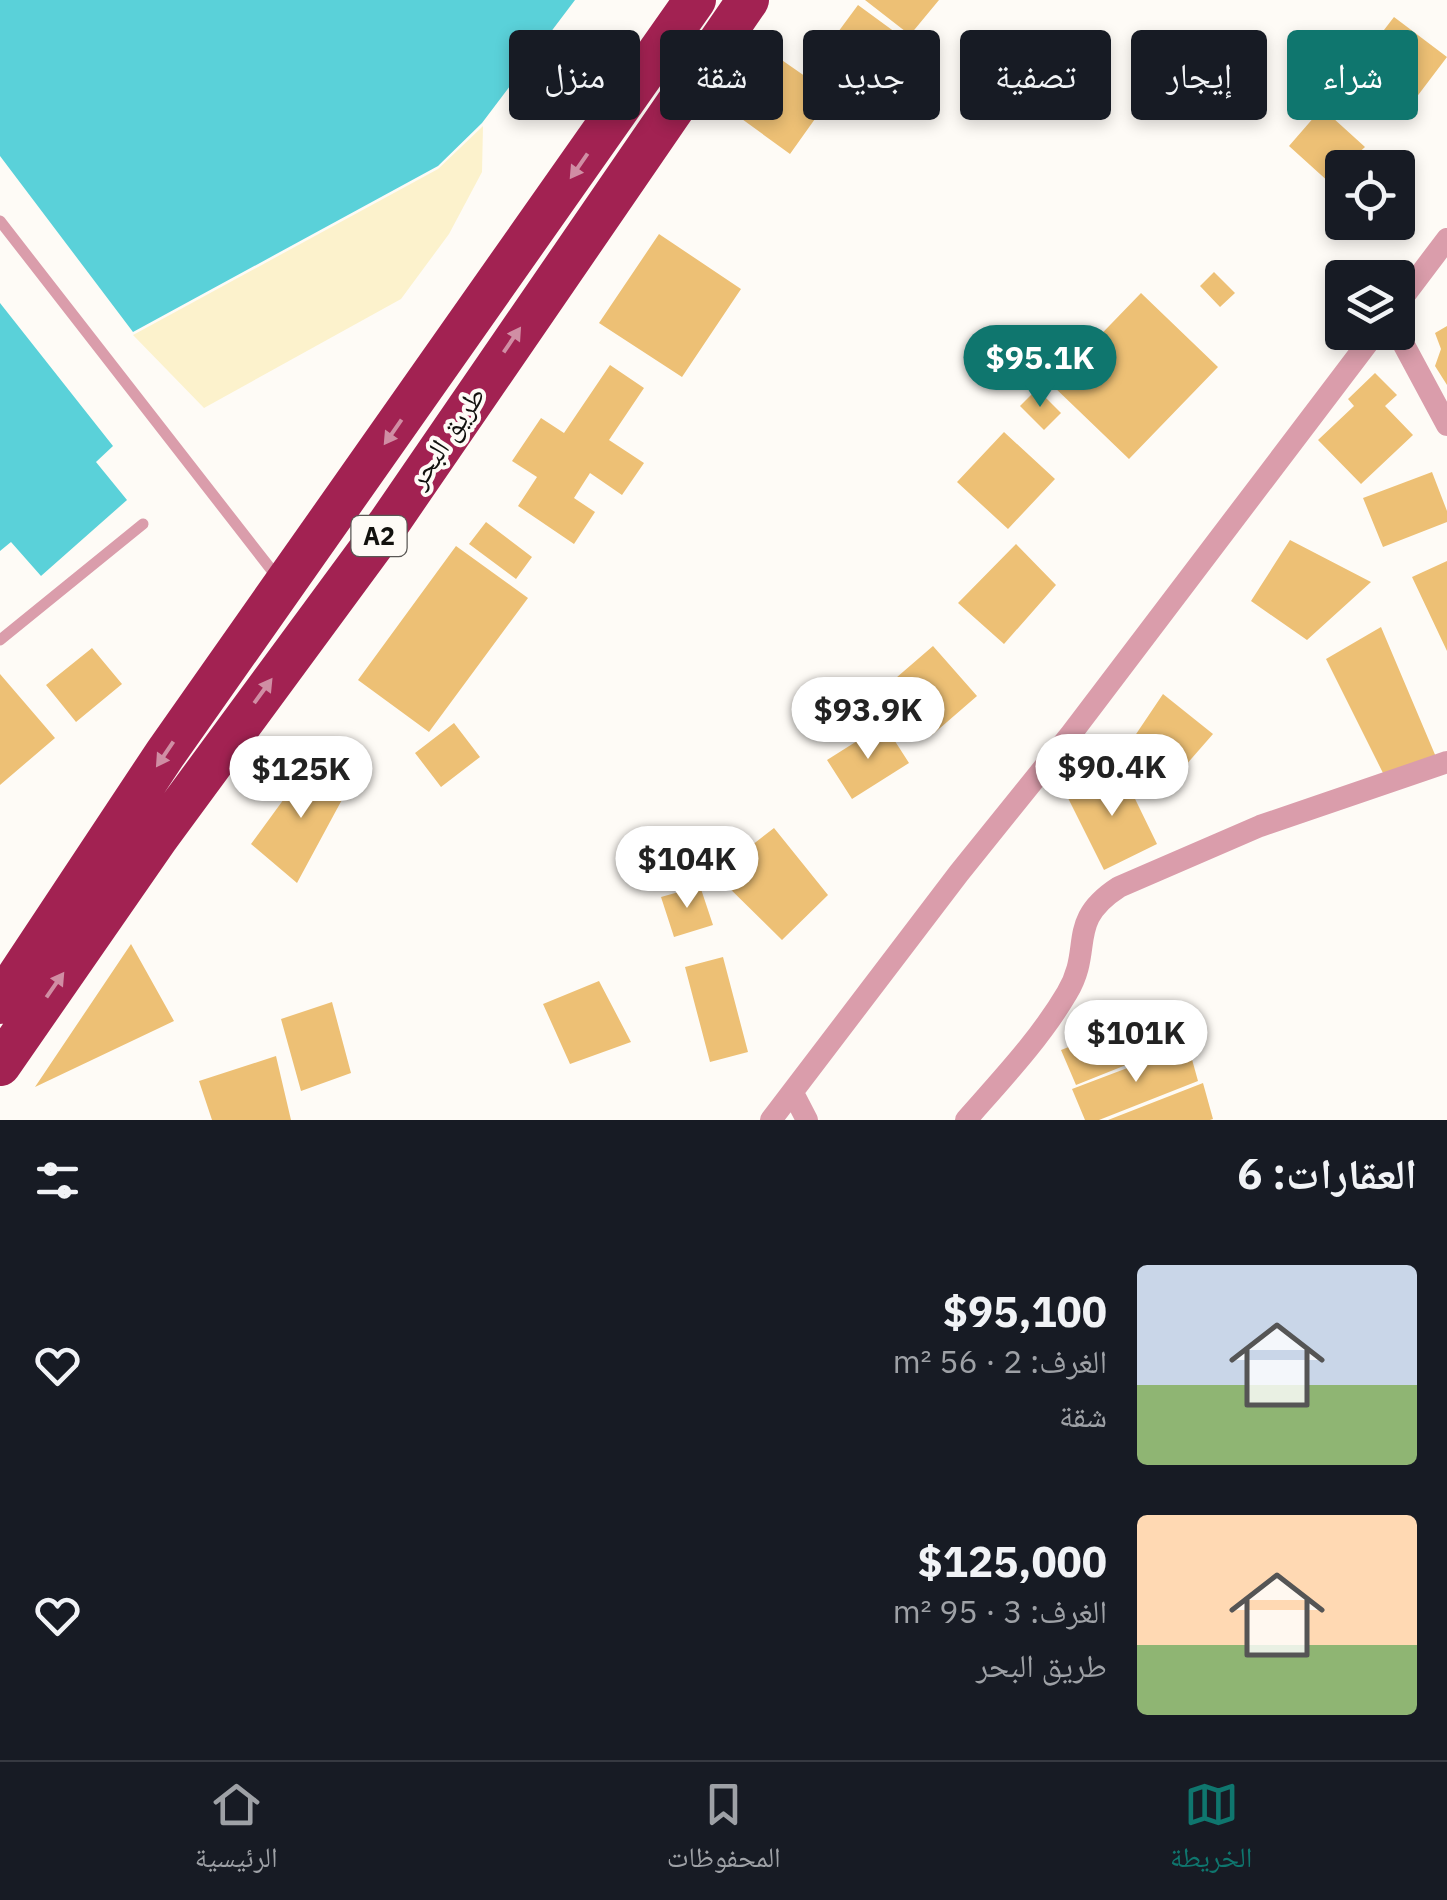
<!DOCTYPE html>
<html lang="ar">
<head>
<meta charset="utf-8">
<style>
  body { margin:0; font-family:"IBM Plex Sans","Noto Naskh Arabic",sans-serif; background:#242831; color:#f1f3f6; direction:rtl; height:100vh; display:flex; flex-direction:column; font-size:38px; white-space:nowrap }
  * { box-sizing:border-box; margin:0 }
  p { font-size:32px; color:#9ea1a6 }
  .icon { flex:none; width:55px; height:55px; fill:none; stroke:currentColor; stroke-width:2; stroke-linecap:round; stroke-linejoin:round }
  .map { position:relative; height:1120px; overflow:hidden; direction:ltr }
  .panel { display:flex; flex-direction:column; background:#171b24; flex:1 }
  .panel>* { flex:none }
  .guide { position:absolute; left:30px; top:30px; width:1388px; height:90px; direction:rtl; display:flex; gap:20px }
  .tools { position:absolute; left:1325px; top:150px; display:grid; gap:20px }
  .tools a { display:grid; place-items:center; width:90px; height:90px; border-radius:10px; background:#171b24; box-shadow:0 5px 15px #0003; font-size:50px }
  .price { position:absolute; translate:-50% -85px; padding:0 22px; border-radius:35px; background:#fff; color:#222; font-size:32px; line-height:65px; filter:drop-shadow(0 2px 5px #0008) }
  .price::after { content:''; position:absolute; left:50%; top:60px; width:30px; height:22px; margin-left:-15px; background:inherit; clip-path:polygon(0 0,100% 0,50% 100%) }
  .price.selected { background:#0f766e; color:#fff }
  ul { padding:0; list-style:none }
  li { display:flex; align-items:center; gap:30px; height:250px; padding:0 30px }
  li span { display:grid; place-items:center; flex:none; width:280px; height:200px; border-radius:10px; color:#555 }
  li>.icon { margin-inline-start:auto }
  span .icon { width:120px; height:120px; fill:#fffc; stroke-width:1 }
  li b { font-size:42px }
  h2 { display:flex; justify-content:space-between; align-items:center; height:120px; padding:0 30px; font-size:42px }
  .chip { padding:0 35px; border-radius:10px; background:#171b24; box-shadow:0 5px 15px #0003; font-size:35px; line-height:90px }
  .chip.selected { background:#0f766e; color:#fff }
  .dock { display:flex; justify-content:space-around; align-items:center; height:140px; border-top:2px solid #363941; background:#171b24; font-size:28px; color:#9ea1a6 }
  .dock a { display:grid; justify-items:center; gap:5px }
  .dock .selected { color:#0f766e }
  .map>svg:first-child { display:block }
</style>
</head>
<body>
<div class="map">
<svg width="1447" height="1120" viewBox="0 0 1447 1120">
  <rect width="100%" height="100%" fill="#fefbf6"/>
  <!-- sand -->
  <path fill="#fcf2cc" d="M 483,126 L 482,172 L 449,234 L 401,299 L 204,408 L 133,335 L 438,169 Z"/>
  <!-- water -->
  <path fill="#5ad1d9" d="M 0,0 L 575,0 L 482,123 L 438,166 L 133,332 L 0,156 Z
    M 0,303 L 113,446 L 96,462 L 127,500 L 41,576 L 11,542 L 0,551 Z"/>
  <!-- building -->
  <path fill="#edc075" d="M 865,0 L 939,0 L 910,35 Z
    M 858,5 L 899,35 L 869,77 L 827,47 Z
    M 1394,17 L 1447,57 L 1403,115 L 1350,74 Z
    M 776,56 L 832,95 L 790,154 L 735,114 Z
    M 1322,108 L 1365,147 L 1342,168 L 1331,184 L 1289,146 Z
    M 659,234 L 741,289 L 682,377 L 599,323 Z
    M 1214,272 L 1235,293 L 1220,307 L 1200,286 Z
    M 1141,293 L 1218,367 L 1129,459 L 1052,385 Z
    M 1447,326 L 1447,385 L 1435,366 L 1441,349 L 1435,333 Z
    M 610,365 L 644,388 L 609,440 L 644,463 L 622,495 L 590,473 L 574,498 L 595,512 L 574,544 L 518,506 L 537,477 L 512,461 L 541,418 L 564,433 Z
    M 1375,373 L 1397,395 L 1385,406 L 1413,435 L 1361,484 L 1318,440 L 1354,406 L 1348,399 Z
    M 1037,389 L 1061,413 L 1044,430 L 1020,406 Z
    M 1004,432 L 1055,479 L 1008,529 L 957,482 Z
    M 1432,472 L 1447,511 L 1447,522 L 1383,547 L 1363,498 Z
    M 486,522 L 532,557 L 516,579 L 469,544 Z
    M 1290,540 L 1371,582 L 1307,640 L 1251,601 Z
    M 1016,544 L 1056,585 L 1004,644 L 958,603 Z
    M 456,546 L 528,598 L 429,732 L 358,680 Z
    M 1447,561 L 1447,651 L 1412,577 Z
    M 1381,627 L 1436,757 L 1383,773 L 1326,659 Z
    M 933,646 L 977,696 L 932,735 L 889,684 Z
    M 92,648 L 122,684 L 76,722 L 46,685 Z
    M 0,674 L 55,738 L 0,785 Z
    M 1163,694 L 1213,734 L 1164,790 L 1124,752 Z
    M 454,723 L 480,757 L 441,787 L 415,753 Z
    M 884,724 L 909,763 L 852,799 L 827,760 Z
    M 308,766 L 351,783 L 297,883 L 251,844 Z
    M 1120,768 L 1157,844 L 1104,870 L 1066,794 Z
    M 774,828 L 828,895 L 782,940 L 715,874 Z
    M 700,886 L 713,925 L 674,937 L 661,897 Z
    M 131,944 L 174,1021 L 35,1087 Z
    M 723,957 L 748,1052 L 710,1062 L 685,967 Z
    M 599,981 L 631,1042 L 570,1064 L 543,1004 Z
    M 332,1002 L 351,1073 L 301,1091 L 281,1019 Z
    M 1177,1005 L 1186,1041 L 1076,1085 L 1061,1050 Z
    M 1188,1045 L 1198,1081 L 1099,1120 L 1085,1120 L 1072,1089 Z
    M 276,1056 L 291,1120 L 212,1120 L 199,1081 Z
    M 1203,1083 L 1213,1119 L 1210,1120 L 1108,1120 Z"/>
  <g fill="none" stroke-linecap="round" stroke-linejoin="round">
    <!-- lane -->
    <path stroke="#da9dab" stroke-width="11" d="M 0,221 L 277,577
      M 0,640 L 143,524"/>
    <!-- street -->
    <path stroke="#da9dab" stroke-width="22" d="M 1398,304 L 1447,239
      M 1397,332 L 1447,425
      M 793,1093 L 807,1120
      M 771,1120 L 959,873 L 1071,734 L 1376,332
      M 966,1120 C 1002,1079 1040,1039 1067,993 C 1094,948 1065,922 1119,887 L 1260,826 L 1447,762"/>
    <!-- highway -->
    <path stroke="#a22252" stroke-width="42" d="M 0,1003 L 165,754 L 695,0
      M 0,1065 L 158,837 L 389,523 L 748,0"/>
  </g>
  <!-- one-way arrows -->
  <defs><path id="oneway-solid" d="M-6-.8H1V-3.2L6.5 0L1 3.2V.8H-6Z" transform="scale(2.5)"/></defs>
  <g fill="#d08ea4">
    <use href="#oneway-solid" transform="translate(579 166) rotate(125)"/>
    <use href="#oneway-solid" transform="translate(512 340) rotate(-56)"/>
    <use href="#oneway-solid" transform="translate(393 432) rotate(125)"/>
    <use href="#oneway-solid" transform="translate(263 691) rotate(-54)"/>
    <use href="#oneway-solid" transform="translate(165 754) rotate(124)"/>
    <use href="#oneway-solid" transform="translate(55 985) rotate(-55)"/>
  </g>
  <g text-anchor="middle" stroke-width="8" stroke-linejoin="round" paint-order="stroke">
    <!-- shield labels -->
    <rect fill="#fefbf6" stroke="#595754" stroke-width="2.5" x="351.5" y="516" width="55" height="40" rx="8"/>
    <g font-size="25" font-weight="bold" fill="#12110e">
      <text x="379" y="545">A2</text>
    </g>
    <!-- street labels -->
    <g font-size="28" fill="#12110e" stroke="#fefbf6">
      <text transform="translate(446 437) rotate(-56)" y="10">طريق البحر</text>
    </g>
  </g>
</svg>
<div class="tools">
<a><svg class="icon" aria-label="locate" viewBox="0 0 24 24"><circle cx="12" cy="12" r="6"/><path d="M12 2v4M12 18v4M2 12h4M18 12h4"/></svg></a>
<a><svg class="icon" aria-label="layers" viewBox="0 0 24 24"><path d="M12 4l9 5-9 5-9-5zM3 14l9 5 9-5"/></svg></a>
</div>
<b class="price selected" style="left:1040px;top:410px">$95.1K</b>
<b class="price" style="left:868px;top:762px">$93.9K</b>
<b class="price" style="left:1112px;top:819px">$90.4K</b>
<b class="price" style="left:301px;top:821px">$125K</b>
<b class="price" style="left:687px;top:911px">$104K</b>
<b class="price" style="left:1136px;top:1085px">$101K</b>
<div class="guide">
<a class="chip selected">شراء</a>
<a class="chip">إيجار</a>
<a class="chip">تصفية</a>
<a class="chip">جديد</a>
<a class="chip">شقة</a>
<a class="chip">منزل</a>
</div>
</div>
<section class="panel">
<h2>العقارات: 6<svg class="icon" aria-label="filters" viewBox="0 0 24 24"><path d="M4 7h16M4 17h16"/><circle cx="9" cy="7" r="2"/><circle cx="15" cy="17" r="2"/></svg></h2>
<ul>
<li><span style="background:linear-gradient(#c9d6e8 60%,#8fb573 0)"><svg class="icon" aria-label="home" viewBox="0 0 24 24"><path d="M3 11l9-7 9 7M6 9v11h12V9"/></svg></span><div><b>$95,100</b><p>الغرف: 2 · 56 m²</p><p>شقة</p></div><svg class="icon" aria-label="heart" viewBox="0 0 24 24"><path d="M12 20l-8-8c-3-5 5-10 8-4 3-6 11-1 8 4z"/></svg></li>
<li><span style="background:linear-gradient(#ffd9b3 65%,#8fb573 0)"><svg class="icon" aria-label="home" viewBox="0 0 24 24"><path d="M3 11l9-7 9 7M6 9v11h12V9"/></svg></span><div><b>$125,000</b><p>الغرف: 3 · 95 m²</p><p>طريق البحر</p></div><svg class="icon" aria-label="heart" viewBox="0 0 24 24"><path d="M12 20l-8-8c-3-5 5-10 8-4 3-6 11-1 8 4z"/></svg></li>
</ul>
</section>
<nav class="dock">
<a class="selected"><svg class="icon" aria-label="map" viewBox="0 0 24 24"><path d="M3 6l6-2 6 2 6-2v14l-6 2-6-2-6 2zM9 4v14M15 6v14"/></svg>الخريطة</a>
<a><svg class="icon" aria-label="saved" viewBox="0 0 24 24"><path d="M7 4h10v16l-5-4-5 4z"/></svg>المحفوظات</a>
<a><svg class="icon" aria-label="home" viewBox="0 0 24 24"><path d="M3 11l9-7 9 7M6 9v11h12V9"/></svg>الرئيسية</a>
</nav>
</body>
</html>
